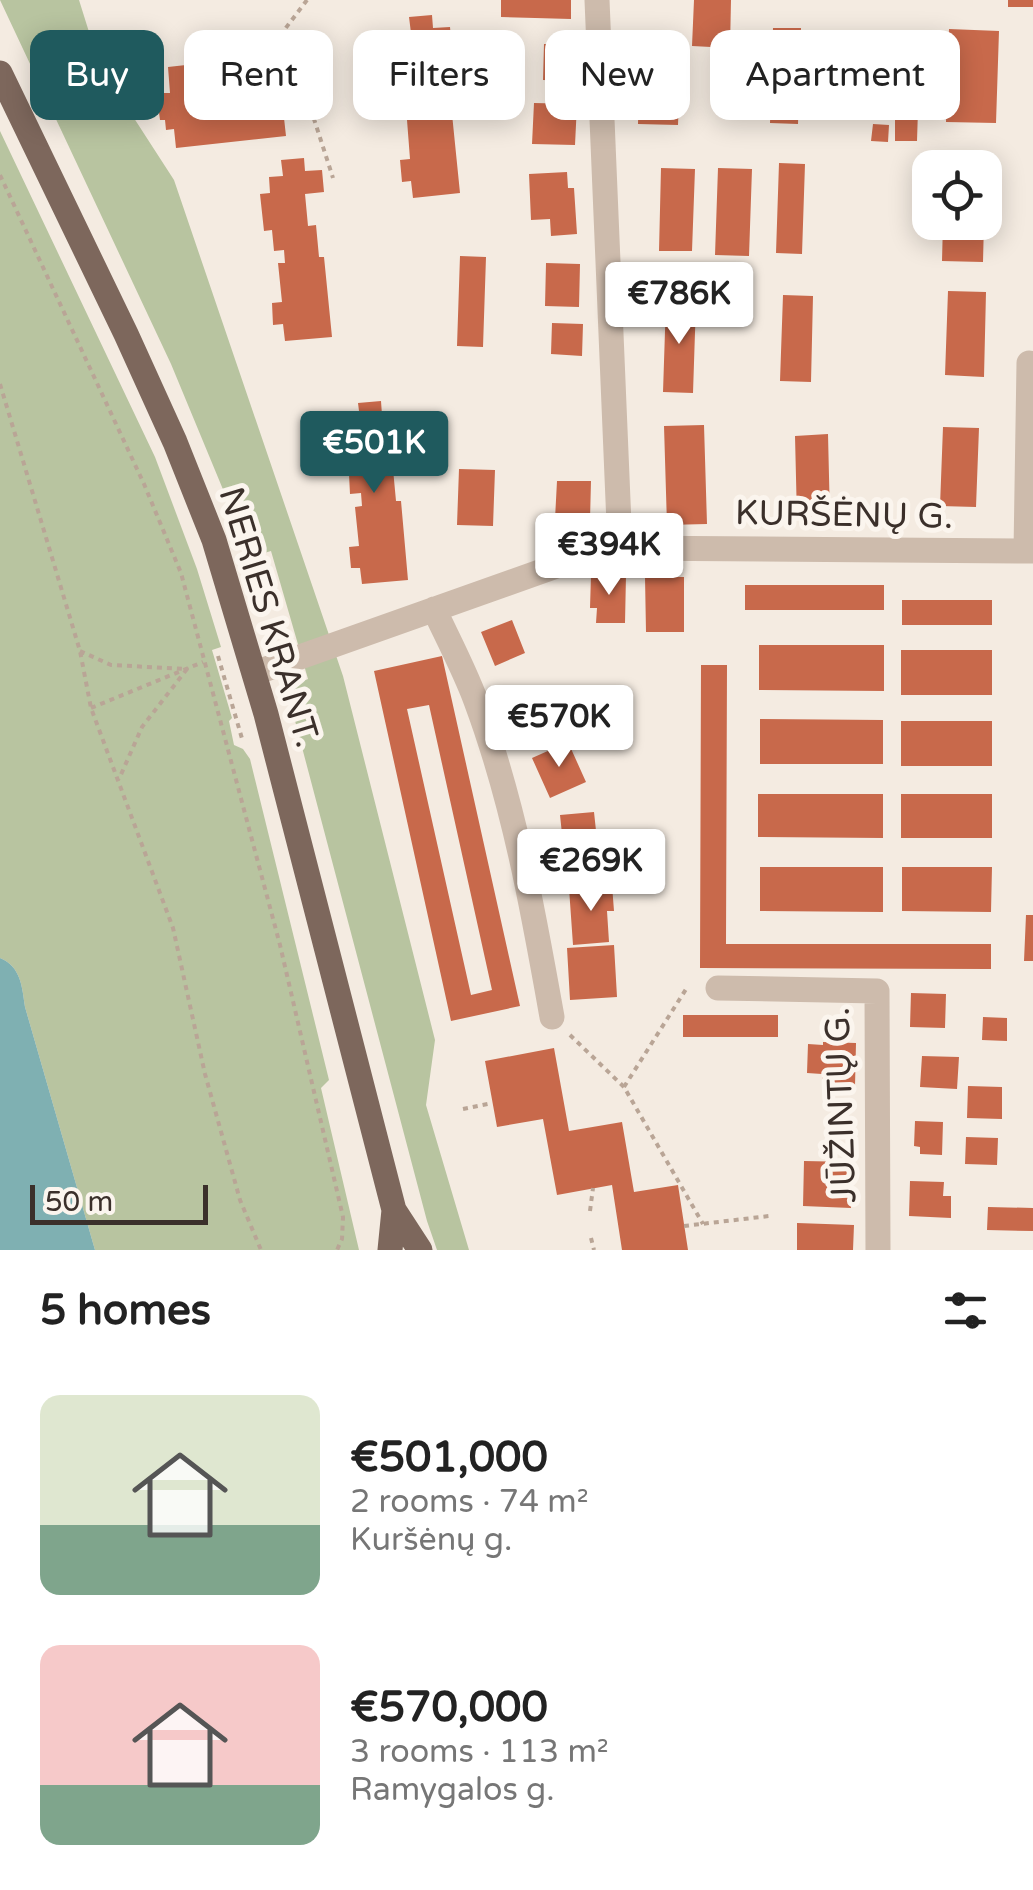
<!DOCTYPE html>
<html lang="en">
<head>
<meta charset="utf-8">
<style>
  body { margin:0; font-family:"Varela Round",sans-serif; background:#f2f2f2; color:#222; height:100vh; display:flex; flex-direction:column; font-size:38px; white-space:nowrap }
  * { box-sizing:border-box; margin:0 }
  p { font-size:32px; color:#767676 }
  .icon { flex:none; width:55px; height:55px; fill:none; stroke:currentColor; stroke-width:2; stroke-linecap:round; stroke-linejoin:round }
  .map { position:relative; height:1250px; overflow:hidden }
  .side { display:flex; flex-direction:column; background:#fff; flex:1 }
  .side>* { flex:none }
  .hud { position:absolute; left:30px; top:30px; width:975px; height:90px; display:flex; gap:20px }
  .tools { position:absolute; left:912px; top:150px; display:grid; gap:20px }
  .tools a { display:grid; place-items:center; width:90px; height:90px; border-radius:20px; background:#fff; box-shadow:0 5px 25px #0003; font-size:50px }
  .scale { position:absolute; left:30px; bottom:25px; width:178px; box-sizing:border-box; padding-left:10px; border:5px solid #3b302b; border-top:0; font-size:28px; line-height:35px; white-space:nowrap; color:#3b302b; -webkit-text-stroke:8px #fbf5ee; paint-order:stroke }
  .price { position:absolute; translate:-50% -85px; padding:0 22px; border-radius:10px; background:#fff; color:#222; font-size:32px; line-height:65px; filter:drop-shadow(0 2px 5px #0008) }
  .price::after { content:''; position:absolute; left:50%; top:60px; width:30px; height:22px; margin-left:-15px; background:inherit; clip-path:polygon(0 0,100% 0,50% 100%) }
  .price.on { background:#1f5a5e; color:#fff }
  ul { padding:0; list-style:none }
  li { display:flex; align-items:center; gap:30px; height:250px; padding:0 40px }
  li span { display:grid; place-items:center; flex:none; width:280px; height:200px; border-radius:20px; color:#555 }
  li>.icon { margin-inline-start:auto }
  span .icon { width:120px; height:120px; fill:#fffc; stroke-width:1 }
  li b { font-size:42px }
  h2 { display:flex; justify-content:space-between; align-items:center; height:120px; padding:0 40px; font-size:42px }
  .chip { padding:0 35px; border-radius:20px; background:#fff; box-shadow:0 5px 25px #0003; font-size:35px; line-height:90px }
  .chip.on { background:#1f5a5e; color:#fff }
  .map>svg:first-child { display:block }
</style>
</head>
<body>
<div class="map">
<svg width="1033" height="1250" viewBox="0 0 1033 1250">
  <rect width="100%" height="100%" fill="#f4ebe1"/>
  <!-- green -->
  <path fill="#b8c4a0" d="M 0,0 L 79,0 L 99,64 L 174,180 L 343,676 L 435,1040 L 426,1105 L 469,1250 L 437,1250 L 427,1221 L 289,698 L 290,687 L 308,679 L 271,551 L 251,557 L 171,364 Z
    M 0,131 L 155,457 L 197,569 L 221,647 L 212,650 L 232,718 L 229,721 L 234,745 L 243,749 L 250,759 L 329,1080 L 321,1088 L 359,1250 L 95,1250 L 25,1007 C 22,986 21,967 0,958 Z"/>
  <!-- water -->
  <path fill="#7fb0b2" d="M 0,958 C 21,967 22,986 25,1007 L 95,1250 L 0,1250 Z"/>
  <!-- building -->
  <path fill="#c8694b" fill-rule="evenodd" d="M 501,0 L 571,0 L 571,19 L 501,17 Z
    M 694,0 L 731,0 L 730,48 L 692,46 Z
    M 1008,0 L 1033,0 L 1033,7 L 1008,7 Z
    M 432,15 L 433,28 L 450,27 L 452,49 L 433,51 L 436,83 L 444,82 L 447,115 L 452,114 L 460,193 L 413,198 L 411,181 L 402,182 L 400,160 L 410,159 L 407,120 L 413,120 L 412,106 L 402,107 L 400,87 L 392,88 L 388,51 L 399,50 L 397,34 L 411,33 L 409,17 Z
    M 773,28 L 801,28 L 798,124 L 770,123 Z
    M 949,29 L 999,31 L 996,123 L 946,122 Z
    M 640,38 L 681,40 L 678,125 L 638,124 Z
    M 544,44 L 576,45 L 574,81 L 543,80 Z
    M 277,55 L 286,136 L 176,148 L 174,129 L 166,130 L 165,120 L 160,120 L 158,105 L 163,105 L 162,93 L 170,93 L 168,67 Z
    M 534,103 L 577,104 L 575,145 L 532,144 Z
    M 895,109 L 918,110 L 917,141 L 895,141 Z
    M 873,124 L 889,125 L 888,142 L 871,141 Z
    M 304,158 L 305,171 L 322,170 L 324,192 L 305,194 L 308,226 L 316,225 L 319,257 L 324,257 L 332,337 L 285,341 L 283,324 L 273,325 L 272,303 L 282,302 L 278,263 L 285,263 L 284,250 L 274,251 L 272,230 L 264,231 L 260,194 L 270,193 L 269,177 L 283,176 L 281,160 Z
    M 945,159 L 986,161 L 986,168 L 945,168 Z
    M 779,163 L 805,164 L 802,254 L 776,253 Z
    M 661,168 L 695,169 L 692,251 L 659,251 Z
    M 718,168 L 752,169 L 749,256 L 715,255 Z
    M 567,172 L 568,188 L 574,188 L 577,234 L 551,236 L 550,219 L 531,220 L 529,174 Z
    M 943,222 L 984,222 L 983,262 L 942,261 Z
    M 460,256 L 486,257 L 483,347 L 457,346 Z
    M 546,263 L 580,264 L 579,307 L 545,306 Z
    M 948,291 L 986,292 L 984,377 L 945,375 Z
    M 783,295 L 813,296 L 811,382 L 780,381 Z
    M 666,301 L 696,302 L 693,393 L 663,392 Z
    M 552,323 L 583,324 L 582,356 L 551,354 Z
    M 381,401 L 382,415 L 399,413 L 401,436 L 382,437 L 385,469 L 393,469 L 396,501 L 401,501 L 408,580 L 362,584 L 360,568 L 351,568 L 349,547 L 359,546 L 355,507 L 362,506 L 361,493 L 350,494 L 349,474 L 341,475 L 337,437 L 347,436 L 346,421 L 360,419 L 358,403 Z
    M 704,425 L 707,524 L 667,525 L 664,426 Z
    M 943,427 L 979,428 L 976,507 L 940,506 Z
    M 828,434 L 830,518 L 797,519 L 795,436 Z
    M 459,469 L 495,470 L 493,526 L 457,525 Z
    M 557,481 L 591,481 L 590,520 L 555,519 Z
    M 591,575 L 626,575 L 625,623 L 596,623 L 597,608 L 590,608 Z
    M 645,577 L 684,577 L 684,632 L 646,632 Z
    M 745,585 L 884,585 L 884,610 L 745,610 Z
    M 902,600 L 992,600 L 992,625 L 902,625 Z
    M 512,620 L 525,653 L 495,666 L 481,632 Z
    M 759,645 L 884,645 L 884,691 L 759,690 Z
    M 901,650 L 992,650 L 992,695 L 901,695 Z
    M 442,656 L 520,1006 L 451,1021 L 374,671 ZM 429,705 L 492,990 L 471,995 L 407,709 Z
    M 701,665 L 727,665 L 726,944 L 991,944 L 991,969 L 700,968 Z
    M 543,698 L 557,732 L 526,745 L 512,712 Z
    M 760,719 L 883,720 L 883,764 L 760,764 Z
    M 901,721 L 992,721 L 992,766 L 901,766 Z
    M 568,742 L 586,782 L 550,798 L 532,758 Z
    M 758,794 L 883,794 L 883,838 L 758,837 Z
    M 901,794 L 992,794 L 992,838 L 901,838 Z
    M 594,812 L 600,868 L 566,872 L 560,815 Z
    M 760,867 L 883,867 L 883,912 L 760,911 Z
    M 902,867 L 992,867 L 991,912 L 902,911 Z
    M 612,885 L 614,911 L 607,911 L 609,942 L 573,945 L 569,888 Z
    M 1026,915 L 1033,915 L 1033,961 L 1024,961 Z
    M 614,945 L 617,997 L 570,1000 L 567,948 Z
    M 911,993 L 946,994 L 945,1028 L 910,1027 Z
    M 683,1015 L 778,1015 L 778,1037 L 683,1037 Z
    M 983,1017 L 1007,1018 L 1007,1041 L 982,1040 Z
    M 823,1042 L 856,1043 L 855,1086 L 822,1085 L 822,1074 L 807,1073 L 808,1044 L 823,1045 Z
    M 554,1048 L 569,1131 L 622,1122 L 634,1192 L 678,1185 L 688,1250 L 622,1250 L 612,1185 L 557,1195 L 543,1119 L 497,1127 L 485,1061 Z
    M 922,1056 L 959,1057 L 957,1089 L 920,1087 Z
    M 968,1086 L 1002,1087 L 1002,1119 L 967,1118 Z
    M 915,1121 L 943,1122 L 942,1155 L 920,1154 L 920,1147 L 914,1146 Z
    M 966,1137 L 998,1138 L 997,1165 L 965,1164 Z
    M 804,1161 L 853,1162 L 851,1208 L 803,1206 Z
    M 910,1181 L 944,1182 L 943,1196 L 951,1196 L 951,1218 L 909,1216 Z
    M 988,1207 L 1033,1208 L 1033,1231 L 987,1230 Z
    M 797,1223 L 854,1225 L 853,1250 L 797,1250 Z"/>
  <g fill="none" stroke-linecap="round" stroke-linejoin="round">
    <!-- path -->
    <path stroke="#b9a596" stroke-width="4" stroke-dasharray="5 5" stroke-linecap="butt" d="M 307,0 L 285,29 L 333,178
      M 0,175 L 144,484 L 181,573 L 280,945 L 343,1217 L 342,1239 L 337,1250
      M 0,384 L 80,651 L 91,708 L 173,928 L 205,1074 L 240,1200 L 261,1250
      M 80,651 L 111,665 L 187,669 L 142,727 L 119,779
      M 218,656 L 243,742
      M 91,708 L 203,662
      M 570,1035 L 624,1087 L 703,1224
      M 624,1087 L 688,986
      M 463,1109 L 492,1103
      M 590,1211 L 593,1188
      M 684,1226 L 769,1216
      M 591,1238 L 594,1250"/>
    <!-- minor -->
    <path stroke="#cdbbac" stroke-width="25" d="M 597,0 L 620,548
      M 1026,551 L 1029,363
      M 434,609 C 448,639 464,669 476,701 C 514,803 533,910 552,1017
      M 255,673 L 562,564 L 620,548 L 1033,551
      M 718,988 L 877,991 L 878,1250"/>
    <!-- major -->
    <path stroke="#7d675c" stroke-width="25" d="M 0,73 L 126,334 L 175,442 L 214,540 L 266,714 L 394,1210 L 420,1250
      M 390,1250 L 394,1210"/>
  </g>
  <g text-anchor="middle" stroke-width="10" stroke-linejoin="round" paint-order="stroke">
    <!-- street labels -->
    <g font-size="35" fill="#3b302b" stroke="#fbf5ee">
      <text transform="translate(844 514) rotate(1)" y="12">KURŠĖNŲ G.</text>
      <text transform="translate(270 617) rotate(73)" y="12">NERIES KRANT.</text>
      <text transform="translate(840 1105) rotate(-92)" y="12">JŪŽINTŲ G.</text>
    </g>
  </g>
</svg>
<div class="tools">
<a><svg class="icon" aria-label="locate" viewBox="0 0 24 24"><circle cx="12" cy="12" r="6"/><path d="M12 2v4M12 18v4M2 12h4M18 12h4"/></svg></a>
</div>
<div class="scale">50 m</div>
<b class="price" style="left:679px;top:347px">€786K</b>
<b class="price on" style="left:374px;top:496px">€501K</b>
<b class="price" style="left:609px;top:598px">€394K</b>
<b class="price" style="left:559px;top:770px">€570K</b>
<b class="price" style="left:591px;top:914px">€269K</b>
<div class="hud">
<a class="chip on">Buy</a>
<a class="chip">Rent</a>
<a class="chip">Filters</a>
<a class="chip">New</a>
<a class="chip">Apartment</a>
</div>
</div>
<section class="side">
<h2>5 homes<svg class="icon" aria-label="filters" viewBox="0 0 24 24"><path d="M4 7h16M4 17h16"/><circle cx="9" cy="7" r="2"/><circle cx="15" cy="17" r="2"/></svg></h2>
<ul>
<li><span style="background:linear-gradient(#dfe7d0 65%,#7fa58c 0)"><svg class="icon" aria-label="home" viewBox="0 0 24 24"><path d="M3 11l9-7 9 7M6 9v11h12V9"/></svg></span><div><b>€501,000</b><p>2 rooms · 74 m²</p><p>Kuršėnų g.</p></div></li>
<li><span style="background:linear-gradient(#f6c9c9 70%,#7fa58c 0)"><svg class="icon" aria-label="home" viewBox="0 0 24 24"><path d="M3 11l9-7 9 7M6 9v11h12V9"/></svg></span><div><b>€570,000</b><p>3 rooms · 113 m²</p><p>Ramygalos g.</p></div></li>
</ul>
</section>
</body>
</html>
